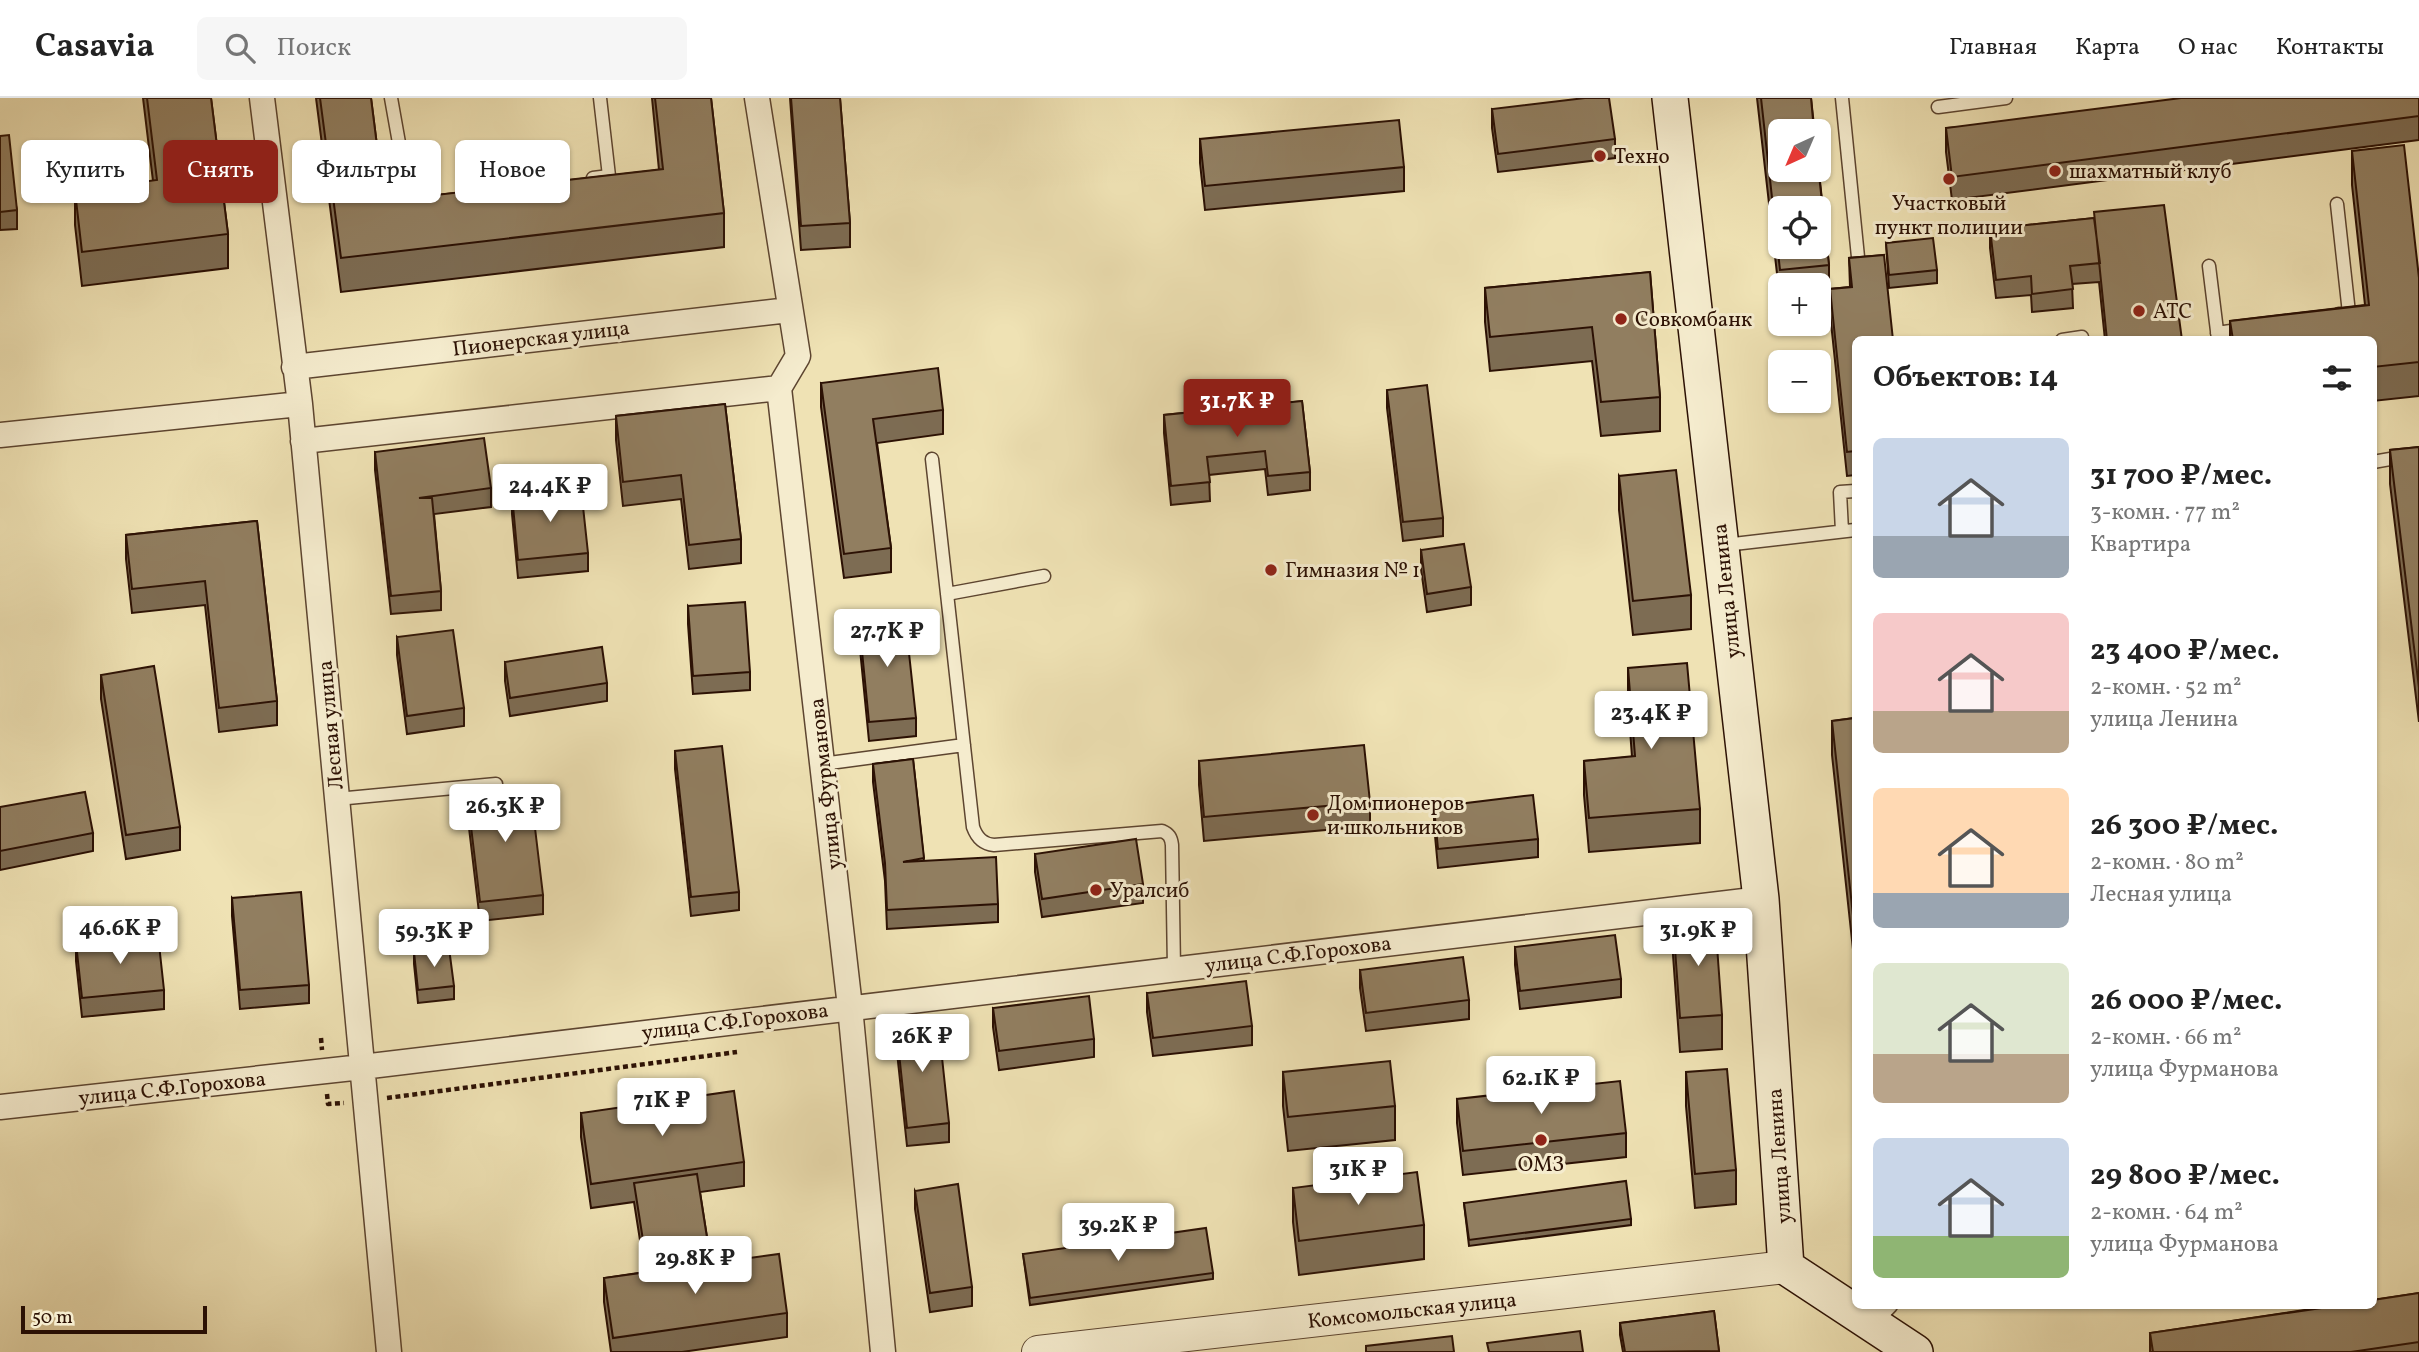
<!DOCTYPE html>
<html lang="ru">
<head>
<meta charset="utf-8">
<style>
  body { margin:0; font-family:Vollkorn,serif; background:#f6f6f6; color:#222; height:100vh; display:flex; flex-direction:column; font-size:26px; white-space:nowrap }
  * { box-sizing:border-box; margin:0 }
  p { font-size:23px; color:#767676 }
  .icon { flex:none; width:38px; height:38px; fill:none; stroke:currentColor; stroke-width:2; stroke-linecap:round; stroke-linejoin:round }
  .map { position:relative; flex:1; overflow:hidden }
  .sheet { position:absolute; left:1852px; top:238px; width:525px; height:973px; display:flex; flex-direction:column; background:#fff; border-radius:10px; box-shadow:0 2px 5px #0004 }
  .sheet>* { flex:none }
  .banner { position:absolute; left:21px; top:42px; width:665px; height:63px; display:flex; gap:14px }
  .needle { width:46px; rotate:224deg }
  .fabs { position:absolute; left:1768px; top:21px; display:grid; gap:14px }
  .fabs a { display:grid; place-items:center; width:63px; height:63px; border-radius:10px; background:#fff; box-shadow:0 2px 5px #0004; font-size:35px }
  .scale { position:absolute; left:21px; bottom:18px; width:186px; box-sizing:border-box; padding-left:7px; border:4px solid #2c1104; border-top:0; font-size:19px; line-height:24px; white-space:nowrap; color:#2c1104; -webkit-text-stroke:5px #f5ecce; paint-order:stroke }
  .price { position:absolute; translate:-50% -60px; padding:0 16px; border-radius:7px; background:#fff; color:#222; font-size:23px; line-height:46px; filter:drop-shadow(0 2px 4px #0008) }
  .price::after { content:''; position:absolute; left:50%; top:42px; width:21px; height:16px; margin-left:-10px; background:inherit; clip-path:polygon(0 0,100% 0,50% 100%) }
  .price.selected { background:#8f2418; color:#fff }
  ul { padding:0; list-style:none }
  li { display:flex; align-items:center; gap:21px; height:175px; padding:0 21px }
  li span { display:grid; place-items:center; flex:none; width:196px; height:140px; border-radius:10px; color:#555 }
  li>.icon { margin-inline-start:auto }
  span .icon { width:84px; height:84px; fill:#fffc; stroke-width:1 }
  li b { font-size:30px }
  h2 { display:flex; justify-content:space-between; align-items:center; height:84px; padding:0 21px; font-size:30px }
  .chip { padding:0 24px; border-radius:10px; background:#fff; box-shadow:0 2px 5px #0004; font-size:24px; line-height:63px }
  .chip.selected { background:#8f2418; color:#fff }
  header { display:flex; align-items:center; gap:42px; box-sizing:border-box; height:98px; padding:0 35px; background:#fff; border-bottom:2px solid #e0e0e0 }
  header strong { font-size:33px }
  nav { display:flex; gap:38px; margin-inline-start:auto; font-size:24px }
  .search { width:490px; height:63px; background:#f6f6f6; display:flex; align-items:center; gap:18px; box-sizing:border-box; padding:0 24px; border-radius:10px; color:#767676; font-size:26px }
  .map>svg:first-child { display:block }
</style>
</head>
<body>
<header>
<strong>Casavia</strong>
<div class="search"><svg class="icon" aria-label="search" viewBox="0 0 24 24"><circle cx="10" cy="10" r="6"/><path d="M15 15l6 6"/></svg>Поиск</div>
<nav><a>Главная</a><a>Карта</a><a>О нас</a><a>Контакты</a></nav>
</header>
<div class="map">
<svg width="2419" height="1254" viewBox="0 0 2419 1254">
  <rect width="100%" height="100%" fill="#efe2b4"/>
  <filter id="stains"><feTurbulence type="fractalNoise" baseFrequency=".00286" numOctaves="4"/><feColorMatrix values="0 0 0 0 .2 0 0 0 0 .09 0 0 0 0 .02 0 0 0 .5 -.17"/></filter>
  <radialGradient id="worn" r=".72"><stop offset=".6" stop-color="#630" stop-opacity="0"/><stop offset="1" stop-color="#630" stop-opacity=".3"/></radialGradient>
  <g fill="none" stroke-linecap="round" stroke-linejoin="round">
    <!-- service casing -->
    <g stroke="#5d4530" stroke-width="15">
      <path id="service" d="M 391,0 L 409,101 L 422,100
        M 1842,0 L 1858,159
        M 1938,9 L 2006,0
        M 593,80 L 609,78 L 600,0
        M 2337,106 L 2349,215 L 2339,216
        M 2209,168 L 2218,241
        M 2217,235 L 2245,231
        M 2062,242 L 2082,239 L 2082,242
        M 932,361 L 973,729 C 977,740 983,746 994,747 L 1162,733 C 1169,736 1171,739 1172,747 L 1174,871
        M 2373,364 L 2419,356
        M 1842,433 L 1840,394 L 1855,393
        M 1725,447 L 1855,432
        M 947,496 L 1044,478
        M 822,666 L 964,647
        M 337,701 L 496,686
        M 1875,1225 L 1891,1208"/>
    </g>
    <!-- minor casing -->
    <g stroke="#5d4530" stroke-width="27">
      <path id="minor" d="M 262,0 L 300,306 L 389,1254
        M 757,0 L 798,258 L 779,290 L 850,909 L 883,1254
        M 294,269 L 789,212
        M 0,337 L 300,306
        M 303,343 L 779,290
        M 0,1009 L 362,969 L 1761,801"/>
    </g>
    <!-- tertiary casing -->
    <g stroke="#5d4530" stroke-width="34">
      <path id="tertiary" d="M 1038,1254 L 1786,1169"/>
    </g>
    <!-- secondary casing -->
    <g stroke="#2c1104" stroke-width="38">
      <path id="secondary" d="M 1670,0 L 1761,801 L 1786,1169 L 1915,1254"/>
    </g>
    <!-- path -->
    <path stroke="#2c1104" stroke-width="4.5" stroke-dasharray="5 3.5" stroke-linecap="butt" d="M 321,940 L 322,952
      M 327,996 L 328,1006 L 344,1005
      M 387,1000 L 737,954"/>
    <!-- service -->
    <use href="#service" stroke="#f5ecce" stroke-width="12"/>
    <!-- minor -->
    <use href="#minor" stroke="#f5ecce" stroke-width="24"/>
    <!-- tertiary -->
    <use href="#tertiary" stroke="#f5ecce" stroke-width="32"/>
    <!-- secondary -->
    <use href="#secondary" stroke="#f5ecce" stroke-width="35"/>
  </g>
  <!-- wall -->
  <path fill="#7d6c53" stroke="#2c1104" stroke-width="2" d="M 143,0 L 211,0 L 228,136 L 228,170 L 82,188 L 75,127 L 75,93 L 153,83 Z
    M 316,0 L 371,0 L 384,103 L 659,72 L 652,0 L 711,0 L 724,115 L 724,149 L 341,194 Z
    M 790,0 L 840,0 L 850,125 L 850,149 L 801,152 Z
    M 1757,0 L 1811,0 L 1829,167 L 1829,201 L 1818,202 L 1818,187 L 1780,187 L 1780,202 Z
    M 2419,0 L 2419,42 L 1952,102 L 1946,54 L 1946,30 Z
    M 1492,11 L 1615,41 L 1615,60 L 1498,74 L 1492,30 Z
    M 0,38 L 17,112 L 17,131 L 0,132 Z
    M 1200,41 L 1404,69 L 1404,93 L 1205,112 L 1200,65 Z
    M 2352,53 L 2419,180 L 2419,298 L 2373,303 L 2373,242 L 2230,242 L 2230,223 L 2365,207 L 2352,87 Z
    M 2094,120 L 2182,242 L 2105,242 L 2099,184 L 2072,186 L 2073,210 L 2032,214 L 2031,197 L 1996,200 L 1990,150 L 1990,131 Z
    M 1886,145 L 1937,172 L 1937,185 L 1889,190 Z
    M 1884,157 L 1855,242 L 1855,377 L 1847,378 L 1830,215 L 1830,191 L 1850,189 L 1849,160 Z
    M 1650,174 L 1660,299 L 1660,333 L 1601,338 L 1592,263 L 1490,273 L 1485,224 L 1485,190 Z
    M 821,285 L 943,312 L 943,336 L 877,345 L 891,450 L 891,474 L 844,480 L 821,309 Z
    M 1387,292 L 1443,420 L 1443,438 L 1403,443 L 1387,310 Z
    M 1302,303 L 1310,374 L 1310,392 L 1268,397 L 1265,371 L 1209,377 L 1210,403 L 1171,407 L 1164,335 L 1164,317 Z
    M 725,306 L 741,441 L 741,465 L 689,471 L 681,401 L 623,408 L 616,342 L 616,318 Z
    M 2419,349 L 2419,624 L 2390,386 L 2390,352 Z
    M 375,354 L 491,390 L 491,409 L 434,416 L 441,493 L 441,512 L 391,516 L 375,372 Z
    M 1619,378 L 1691,497 L 1691,531 L 1633,537 L 1619,412 Z
    M 512,397 L 588,455 L 588,473 L 518,480 L 512,416 Z
    M 257,423 L 277,603 L 277,627 L 219,634 L 205,507 L 132,515 L 126,461 L 126,437 Z
    M 1421,452 L 1471,489 L 1471,507 L 1427,514 L 1421,471 Z
    M 688,508 L 750,574 L 750,592 L 693,596 L 688,526 Z
    M 859,523 L 916,620 L 916,638 L 869,643 L 859,541 Z
    M 397,539 L 464,610 L 464,628 L 407,636 L 397,557 Z
    M 505,564 L 607,585 L 607,603 L 510,618 L 505,583 Z
    M 1628,570 L 1700,711 L 1700,745 L 1589,754 L 1584,697 L 1584,663 L 1632,659 L 1628,604 Z
    M 101,577 L 180,729 L 180,752 L 126,761 L 101,601 Z
    M 1855,620 L 1855,870 L 1832,657 L 1832,623 Z
    M 675,653 L 739,794 L 739,812 L 691,818 L 675,671 Z
    M 913,661 L 924,763 L 998,806 L 998,824 L 887,831 L 885,783 L 873,684 L 873,666 Z
    M 1199,663 L 1370,704 L 1370,728 L 1204,743 L 1199,687 Z
    M 467,695 L 543,797 L 543,816 L 480,823 L 467,713 Z
    M 0,709 L 93,735 L 93,753 L 0,772 Z
    M 1434,709 L 1538,741 L 1538,759 L 1438,770 L 1434,727 Z
    M 1035,756 L 1143,786 L 1143,805 L 1042,819 L 1035,774 Z
    M 232,800 L 309,887 L 309,905 L 240,911 L 232,818 Z
    M 1673,823 L 1722,917 L 1722,951 L 1680,954 L 1673,857 Z
    M 76,845 L 164,892 L 164,911 L 82,919 L 76,863 Z
    M 1515,849 L 1621,881 L 1621,899 L 1520,911 L 1515,867 Z
    M 414,854 L 454,888 L 454,901 L 418,905 L 414,866 Z
    M 1360,872 L 1469,902 L 1469,921 L 1366,933 L 1360,890 Z
    M 1147,895 L 1252,928 L 1252,947 L 1153,958 L 1147,914 Z
    M 993,910 L 1094,941 L 1094,959 L 999,972 L 993,929 Z
    M 896,927 L 949,1025 L 949,1044 L 907,1048 L 896,945 Z
    M 1283,974 L 1395,1008 L 1395,1042 L 1288,1053 L 1283,1008 Z
    M 1686,974 L 1736,1072 L 1736,1106 L 1695,1110 L 1686,1008 Z
    M 1457,1001 L 1626,1035 L 1626,1059 L 1463,1077 L 1457,1025 Z
    M 581,1015 L 744,1064 L 744,1088 L 700,1094 L 711,1165 L 787,1215 L 787,1239 L 682,1254 L 611,1254 L 604,1204 L 604,1180 L 645,1174 L 634,1104 L 591,1110 L 581,1039 Z
    M 1293,1090 L 1424,1127 L 1424,1161 L 1299,1177 L 1293,1124 Z
    M 915,1093 L 972,1189 L 972,1208 L 930,1214 L 915,1111 Z
    M 1464,1105 L 1631,1121 L 1631,1127 L 1469,1148 Z
    M 1023,1156 L 1213,1175 L 1213,1181 L 1030,1207 Z
    M 2419,1195 L 2419,1254 L 2150,1254 L 2150,1235 Z
    M 1714,1213 L 1719,1254 L 1623,1254 L 1620,1237 L 1620,1225 Z"/>
  <!-- building -->
  <path fill="#917e60" stroke="#2c1104" stroke-width="2" fill-rule="evenodd" d="M 147,0 L 211,0 L 228,136 L 82,154 L 75,93 L 157,82 Z
    M 320,0 L 371,0 L 384,103 L 663,71 L 655,0 L 711,0 L 724,115 L 341,160 Z
    M 791,0 L 840,0 L 850,125 L 801,128 Z
    M 1585,0 L 1609,0 L 1615,41 L 1498,56 L 1492,11 Z
    M 1761,0 L 1811,0 L 1814,33 L 1780,33 L 1780,72 L 1818,72 L 1818,68 L 1829,167 L 1780,172 ZM 1780,110 L 1818,110 L 1818,149 L 1780,149 Z
    M 2181,0 L 2419,0 L 2419,18 L 1952,79 L 1946,30 Z
    M 1399,22 L 1404,69 L 1205,88 L 1200,41 Z
    M 9,37 L 17,112 L 0,114 L 0,38 Z
    M 2404,47 L 2419,180 L 2419,264 L 2373,269 L 2373,242 L 2233,242 L 2230,223 L 2369,207 L 2352,53 Z
    M 2164,107 L 2182,242 L 2107,242 L 2094,114 Z
    M 2094,120 L 2100,165 L 2070,168 L 2073,191 L 2032,196 L 2031,178 L 1996,182 L 1990,131 Z
    M 1933,140 L 1937,172 L 1889,177 L 1886,145 Z
    M 1884,157 L 1893,242 L 1855,242 L 1855,353 L 1847,354 L 1830,191 L 1852,189 L 1849,160 Z
    M 1650,174 L 1660,299 L 1601,304 L 1592,229 L 1490,239 L 1485,190 Z
    M 938,270 L 943,312 L 873,321 L 891,450 L 844,456 L 821,285 Z
    M 1427,287 L 1443,420 L 1403,424 L 1387,292 Z
    M 1302,303 L 1310,374 L 1268,378 L 1265,353 L 1207,359 L 1210,384 L 1171,388 L 1164,317 Z
    M 725,306 L 741,441 L 689,447 L 681,377 L 623,384 L 616,318 Z
    M 484,340 L 491,390 L 419,400 L 432,400 L 441,493 L 391,498 L 375,354 Z
    M 2419,349 L 2419,590 L 2390,352 Z
    M 1676,372 L 1691,497 L 1633,503 L 1619,378 Z
    M 581,390 L 588,455 L 518,462 L 512,397 Z
    M 257,423 L 277,603 L 219,610 L 205,483 L 132,491 L 126,437 Z
    M 1464,446 L 1471,489 L 1427,496 L 1421,452 Z
    M 745,504 L 750,574 L 693,578 L 688,508 Z
    M 905,518 L 916,620 L 869,624 L 859,523 Z
    M 453,532 L 464,610 L 407,618 L 397,539 Z
    M 602,549 L 607,585 L 510,600 L 505,564 Z
    M 1687,565 L 1700,711 L 1589,720 L 1584,663 L 1635,658 L 1628,570 Z
    M 154,568 L 180,729 L 126,737 L 101,577 Z
    M 1855,620 L 1855,836 L 1832,623 Z
    M 1364,647 L 1370,704 L 1204,719 L 1199,663 Z
    M 722,648 L 739,794 L 691,799 L 675,653 Z
    M 913,661 L 924,760 L 903,764 L 996,759 L 998,806 L 887,812 L 885,765 L 873,666 Z
    M 530,688 L 543,797 L 480,804 L 467,695 Z
    M 85,694 L 93,735 L 0,753 L 0,709 Z
    M 1533,697 L 1538,741 L 1438,751 L 1434,709 Z
    M 1136,741 L 1143,786 L 1042,801 L 1035,756 Z
    M 301,794 L 309,887 L 240,892 L 232,800 Z
    M 1715,820 L 1722,917 L 1680,920 L 1673,823 Z
    M 158,837 L 164,892 L 82,900 L 76,845 Z
    M 1615,837 L 1621,881 L 1520,893 L 1515,849 Z
    M 449,850 L 454,888 L 418,892 L 414,854 Z
    M 1463,859 L 1469,902 L 1366,915 L 1360,872 Z
    M 1246,883 L 1252,928 L 1153,940 L 1147,895 Z
    M 1089,898 L 1094,941 L 999,953 L 993,910 Z
    M 938,922 L 949,1025 L 907,1030 L 896,927 Z
    M 1390,963 L 1395,1008 L 1288,1019 L 1283,974 Z
    M 1727,971 L 1736,1072 L 1695,1076 L 1686,974 Z
    M 1620,983 L 1626,1035 L 1463,1053 L 1457,1001 Z
    M 734,993 L 744,1064 L 591,1086 L 581,1015 Z
    M 1417,1074 L 1424,1127 L 1299,1143 L 1293,1090 Z
    M 697,1076 L 711,1165 L 648,1174 L 634,1085 Z
    M 1626,1083 L 1631,1121 L 1469,1142 L 1464,1105 Z
    M 958,1086 L 972,1189 L 930,1195 L 915,1093 Z
    M 1206,1130 L 1213,1175 L 1030,1200 L 1023,1156 Z
    M 779,1156 L 787,1215 L 613,1240 L 604,1180 Z
    M 2419,1195 L 2419,1244 L 2351,1254 L 2153,1254 L 2150,1235 L 2335,1208 L 2373,1208 L 2373,1202 Z
    M 1714,1213 L 1719,1253 L 1625,1254 L 1620,1225 Z
    M 1580,1233 L 1583,1254 L 1489,1254 L 1487,1245 Z
    M 1452,1238 L 1454,1254 L 1366,1254 L 1366,1248 Z"/>
  <!-- markers -->
  <g fill="#8f2418" stroke="#f5ecce" stroke-width="2.5">
    <circle cx="1600" cy="58" r="7"/>
    <circle cx="2055" cy="73" r="7"/>
    <circle cx="1949" cy="81" r="7"/>
    <circle cx="2139" cy="213" r="7"/>
    <circle cx="1621" cy="221" r="7"/>
    <circle cx="1271" cy="472" r="7"/>
    <circle cx="1313" cy="717" r="7"/>
    <circle cx="1096" cy="792" r="7"/>
    <circle cx="1541" cy="1042" r="7"/>
  </g>
  <g text-anchor="middle" stroke-width="6" stroke-linejoin="round" paint-order="stroke">
    <!-- poi labels -->
    <g font-size="21" fill="#2c1104" stroke="#f5ecce" text-anchor="start">
      <text x="1614" y="65">Техно</text>
      <text x="2069" y="80">шахматный клуб</text>
      <text x="1949" y="112" text-anchor="middle">Участковый<tspan x="1949" dy="24">пункт полиции</tspan></text>
      <text x="2153" y="220">АТС</text>
      <text x="1635" y="228">Совкомбанк</text>
      <text x="1285" y="479">Гимназия № 1</text>
      <text x="1327" y="712">Дом пионеров<tspan x="1327" dy="24">и школьников</tspan></text>
      <text x="1110" y="799">Уралсиб</text>
      <text x="1541" y="1073" text-anchor="middle">ОМЗ</text>
    </g>
    <!-- street labels -->
    <g font-size="21" fill="#2c1104" stroke="#f5ecce">
      <text transform="translate(541 240) rotate(-7)" y="7">Пионерская улица</text>
      <text transform="translate(1726 493) rotate(-96)" y="7">улица Ленина</text>
      <text transform="translate(330 627) rotate(-95)" y="7">Лесная улица</text>
      <text transform="translate(825 686) rotate(-96)" y="7">улица Фурманова</text>
      <text transform="translate(1298 856) rotate(-7)" y="7">улица С.Ф.Горохова</text>
      <text transform="translate(735 923) rotate(-7)" y="7">улица С.Ф.Горохова</text>
      <text transform="translate(172 990) rotate(-6)" y="7">улица С.Ф.Горохова</text>
      <text transform="translate(1779 1058) rotate(-94)" y="7">улица Ленина</text>
      <text transform="translate(1412 1212) rotate(-6)" y="7">Комсомольская улица</text>
    </g>
  </g>
  <rect width="100%" height="100%" filter="url(#stains)"/>
  <rect width="100%" height="100%" fill="url(#worn)"/>
</svg>
<div class="fabs">
<a><svg class="needle" viewBox="-14 -14 28 28"><path d="M0-13l5 13h-10z" fill="#e53935"/><path d="M0 13l5-13h-10z" fill="#767676"/></svg></a>
<a><svg class="icon" aria-label="locate" viewBox="0 0 24 24"><circle cx="12" cy="12" r="6"/><path d="M12 2v4M12 18v4M2 12h4M18 12h4"/></svg></a>
<a>+</a>
<a>−</a>
</div>
<div class="scale">50 m</div>
<b class="price selected" style="left:1237px;top:341px">31.7K ₽</b>
<b class="price" style="left:550px;top:426px">24.4K ₽</b>
<b class="price" style="left:887px;top:571px">27.7K ₽</b>
<b class="price" style="left:1651px;top:653px">23.4K ₽</b>
<b class="price" style="left:505px;top:746px">26.3K ₽</b>
<b class="price" style="left:120px;top:868px">46.6K ₽</b>
<b class="price" style="left:1698px;top:870px">31.9K ₽</b>
<b class="price" style="left:434px;top:871px">59.3K ₽</b>
<b class="price" style="left:922px;top:976px">26K ₽</b>
<b class="price" style="left:1541px;top:1018px">62.1K ₽</b>
<b class="price" style="left:662px;top:1040px">71K ₽</b>
<b class="price" style="left:1358px;top:1109px">31K ₽</b>
<b class="price" style="left:1118px;top:1165px">39.2K ₽</b>
<b class="price" style="left:695px;top:1198px">29.8K ₽</b>
<div class="banner">
<a class="chip">Купить</a>
<a class="chip selected">Снять</a>
<a class="chip">Фильтры</a>
<a class="chip">Новое</a>
</div>
<section class="sheet">
<h2>Объектов: 14<svg class="icon" aria-label="filters" viewBox="0 0 24 24"><path d="M4 7h16M4 17h16"/><circle cx="9" cy="7" r="2"/><circle cx="15" cy="17" r="2"/></svg></h2>
<ul>
<li><span style="background:linear-gradient(#c9d6e8 70%,#9aa5b1 0)"><svg class="icon" aria-label="home" viewBox="0 0 24 24"><path d="M3 11l9-7 9 7M6 9v11h12V9"/></svg></span><div><b>31 700 ₽/мес.</b><p>3-комн. · 77 m²</p><p>Квартира</p></div></li>
<li><span style="background:linear-gradient(#f6c9c9 70%,#b9a48a 0)"><svg class="icon" aria-label="home" viewBox="0 0 24 24"><path d="M3 11l9-7 9 7M6 9v11h12V9"/></svg></span><div><b>23 400 ₽/мес.</b><p>2-комн. · 52 m²</p><p>улица Ленина</p></div></li>
<li><span style="background:linear-gradient(#ffd9b3 75%,#9aa5b1 0)"><svg class="icon" aria-label="home" viewBox="0 0 24 24"><path d="M3 11l9-7 9 7M6 9v11h12V9"/></svg></span><div><b>26 300 ₽/мес.</b><p>2-комн. · 80 m²</p><p>Лесная улица</p></div></li>
<li><span style="background:linear-gradient(#dfe7d0 65%,#b9a48a 0)"><svg class="icon" aria-label="home" viewBox="0 0 24 24"><path d="M3 11l9-7 9 7M6 9v11h12V9"/></svg></span><div><b>26 000 ₽/мес.</b><p>2-комн. · 66 m²</p><p>улица Фурманова</p></div></li>
<li><span style="background:linear-gradient(#c9d6e8 70%,#8fb573 0)"><svg class="icon" aria-label="home" viewBox="0 0 24 24"><path d="M3 11l9-7 9 7M6 9v11h12V9"/></svg></span><div><b>29 800 ₽/мес.</b><p>2-комн. · 64 m²</p><p>улица Фурманова</p></div></li>
</ul>
</section>
</div>
</body>
</html>
